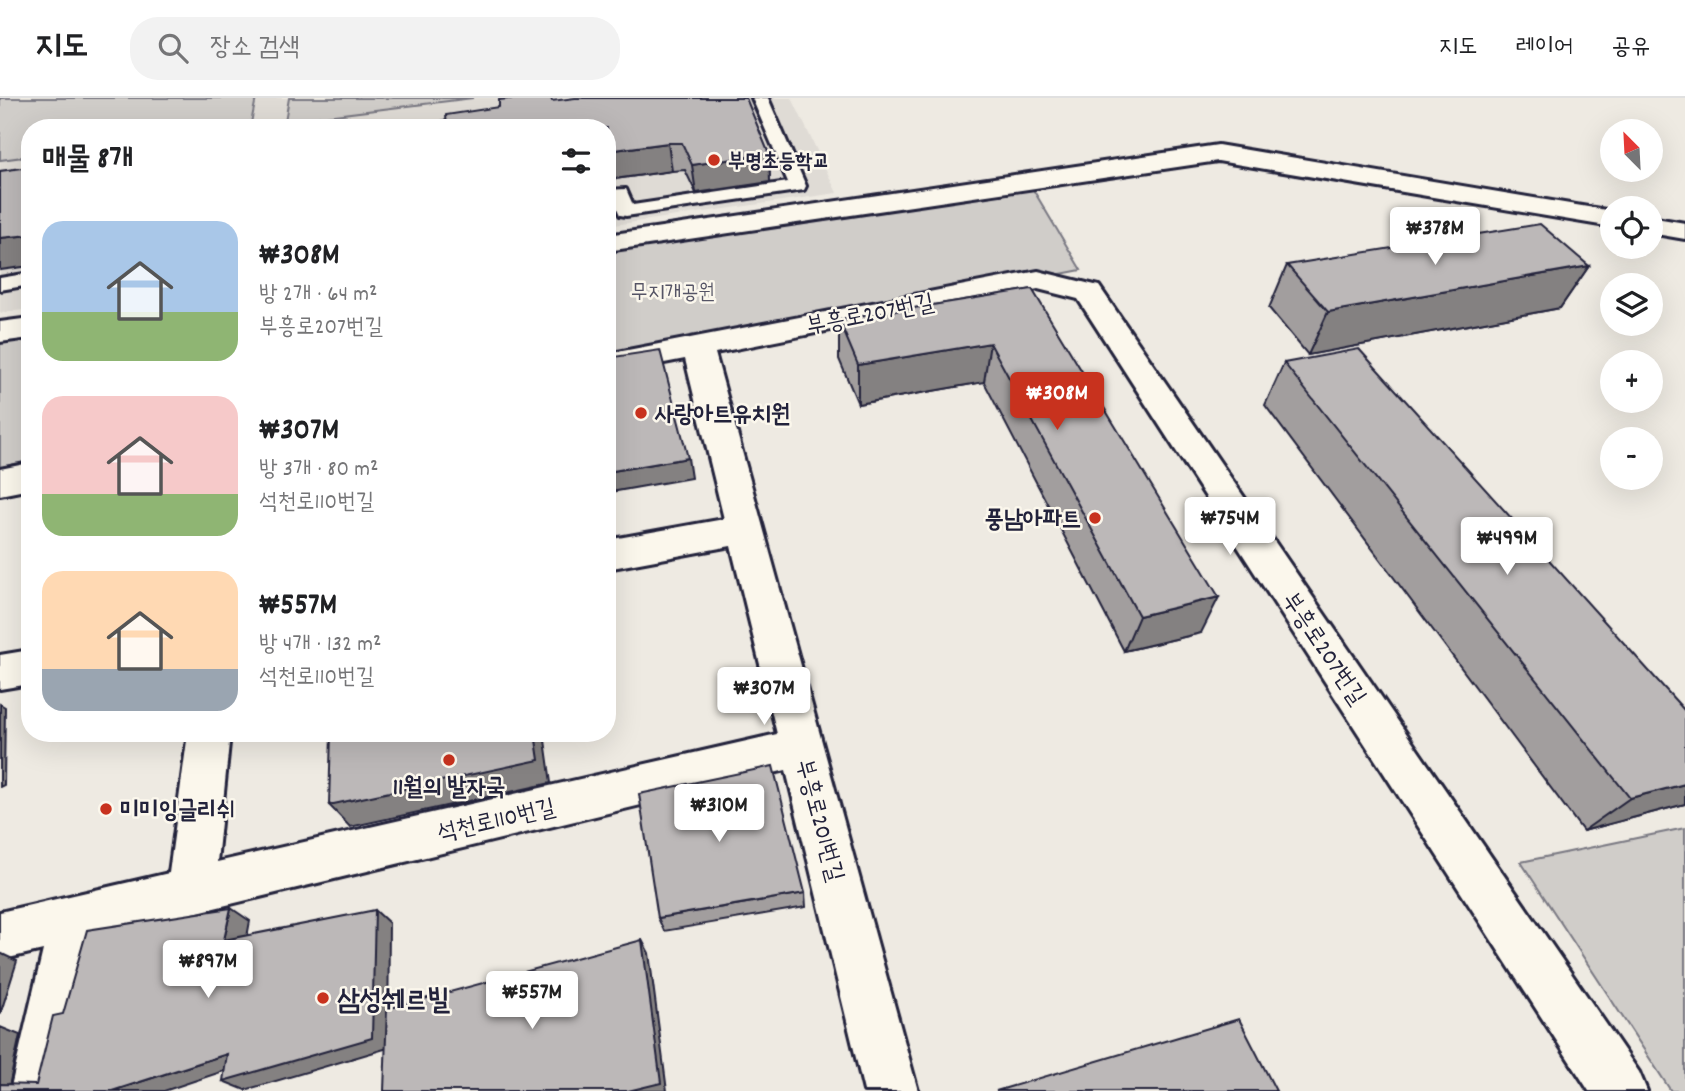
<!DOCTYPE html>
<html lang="ko">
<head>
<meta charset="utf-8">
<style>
  body { margin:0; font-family:Dekko,"Poor Story",sans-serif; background:#f2f2f2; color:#202124; height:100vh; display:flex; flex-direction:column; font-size:26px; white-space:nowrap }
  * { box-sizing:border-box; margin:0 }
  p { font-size:23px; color:#757577 }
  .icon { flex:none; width:38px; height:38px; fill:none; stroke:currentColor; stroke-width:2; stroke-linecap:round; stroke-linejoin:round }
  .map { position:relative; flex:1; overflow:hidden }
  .details { position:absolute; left:21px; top:21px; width:595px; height:623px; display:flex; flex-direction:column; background:#fff; border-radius:28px; box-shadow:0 7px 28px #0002 }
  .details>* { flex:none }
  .needle { width:46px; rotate:336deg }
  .tools { position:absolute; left:1600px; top:21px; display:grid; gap:14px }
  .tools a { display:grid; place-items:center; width:63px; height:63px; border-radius:50%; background:#fff; box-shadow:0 7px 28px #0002; font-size:35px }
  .price { position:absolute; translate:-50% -60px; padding:0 16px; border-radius:7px; background:#fff; color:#222; font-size:23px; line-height:46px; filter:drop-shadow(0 2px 4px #0008) }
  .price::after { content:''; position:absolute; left:50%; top:42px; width:21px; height:16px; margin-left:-10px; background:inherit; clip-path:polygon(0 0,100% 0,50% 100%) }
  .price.active { background:#c8321e; color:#fff }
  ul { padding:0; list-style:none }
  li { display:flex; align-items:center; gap:21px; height:175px; padding:0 21px }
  li span { display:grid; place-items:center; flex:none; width:196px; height:140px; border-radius:21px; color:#555 }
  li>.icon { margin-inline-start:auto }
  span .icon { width:84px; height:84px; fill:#fffc; stroke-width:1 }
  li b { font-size:30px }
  h2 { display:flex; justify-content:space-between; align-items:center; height:84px; padding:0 21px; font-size:30px }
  header { display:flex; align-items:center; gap:42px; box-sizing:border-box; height:98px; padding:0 35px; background:#fff; border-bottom:2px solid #e0e0e0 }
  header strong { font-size:33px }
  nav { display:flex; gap:38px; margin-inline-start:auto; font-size:24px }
  .search { width:490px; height:63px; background:#f2f2f2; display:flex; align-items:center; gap:18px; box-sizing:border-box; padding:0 24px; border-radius:28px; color:#757577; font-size:26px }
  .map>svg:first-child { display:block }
</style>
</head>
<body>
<header>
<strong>지도</strong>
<div class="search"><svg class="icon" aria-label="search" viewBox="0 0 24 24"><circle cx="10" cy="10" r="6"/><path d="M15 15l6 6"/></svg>장소 검색</div>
<nav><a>지도</a><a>레이어</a><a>공유</a></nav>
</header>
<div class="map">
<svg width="1685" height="993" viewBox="0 0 1685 993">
  <rect width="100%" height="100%" fill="#eeeae2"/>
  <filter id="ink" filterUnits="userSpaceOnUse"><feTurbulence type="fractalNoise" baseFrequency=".0143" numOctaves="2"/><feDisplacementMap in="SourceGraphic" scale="14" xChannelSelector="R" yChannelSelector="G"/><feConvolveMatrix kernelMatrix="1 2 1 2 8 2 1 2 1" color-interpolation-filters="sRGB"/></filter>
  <g filter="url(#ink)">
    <!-- built -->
    <path fill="#dfdbd5" d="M 0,0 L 792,0 L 837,95 L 607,128 L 607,30 L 30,30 L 30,211 L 0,215 Z"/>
    <!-- green -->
    <path fill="#d0cdc9" stroke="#797882" stroke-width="2" d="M 0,0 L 256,0 L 250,30 L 30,30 L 30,58 L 0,62 Z
      M 289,0 L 473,0 L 285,23 Z
      M 1028,83 L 1081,172 L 607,265 L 607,145 Z
      M 30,230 L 30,378 L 0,384 L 0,234 Z
      M 1685,730 L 1685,993 L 1671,993 L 1521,764 Z"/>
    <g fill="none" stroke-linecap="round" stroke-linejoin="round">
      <!-- lane casing -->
      <g stroke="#22223b" stroke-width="6">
        <path id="lane" d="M 752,0 L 768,0 L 806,88 L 804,92 L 626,118 L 620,117 L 613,101 L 607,102 L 607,92 L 626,91 L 633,107 L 788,84 Z
          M 479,20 L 485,22 L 487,25 L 485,28 L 433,30 L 441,25 Z
          M 30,175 L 30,187 L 0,192 L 0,180 Z"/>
      </g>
      <!-- street casing -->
      <g stroke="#22223b" stroke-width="6">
        <path id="street" d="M 1218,47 L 1612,113 L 1612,129 L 1218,63 L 607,153 L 607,137 Z
          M 1650,119 L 1685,125 L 1685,141 L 1650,135 Z
          M 1038,173 L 1099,188 L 1639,974 L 1647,993 L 1589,993 L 1078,201 L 1038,191 L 715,255 L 918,993 L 864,993 L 786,672 L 94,839 L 64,993 L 10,993 L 43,852 L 0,862 L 0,814 L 169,775 L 188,635 L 230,635 L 217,764 L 777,636 L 731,448 L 607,471 L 607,442 L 724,421 L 685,261 L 607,276 L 607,256 Z
          M 30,220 L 30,240 L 0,244 L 0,224 Z
          M 30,365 L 30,391 L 0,397 L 0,371 Z
          M 30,552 L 30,586 L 0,591 L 0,557 Z"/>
      </g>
      <!-- lane -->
      <use href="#lane" fill="#fbf7ec" fill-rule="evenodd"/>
      <!-- street -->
      <use href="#street" fill="#fbf7ec" fill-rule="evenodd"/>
    </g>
    <!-- wall -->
    <path fill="#a29e9e" stroke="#22223b" stroke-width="2" d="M 552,3 L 769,56 L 770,84 L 696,95 L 685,72 L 672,73 L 607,82 L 607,30 Z
      M 1287,167 L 1589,168 L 1560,210 L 1308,257 L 1269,210 Z
      M 1032,191 L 1201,535 L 1124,553 L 984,284 L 858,306 L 839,261 L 839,222 Z
      M 1284,265 L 1685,613 L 1685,706 L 1583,733 L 1265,307 Z
      M 805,795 L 806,809 L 664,833 L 658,820 Z"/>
    <!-- shaded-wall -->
    <path fill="#848181" stroke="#22223b" stroke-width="2" d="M 668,45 L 672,73 L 607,82 L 607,53 Z
      M 769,56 L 770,84 L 696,95 L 692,67 Z
      M 30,137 L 30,168 L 0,172 L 0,140 Z
      M 1589,168 L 1560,210 L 1308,257 L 1328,214 Z
      M 990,245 L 984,284 L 858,306 L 858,267 Z
      M 688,360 L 691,380 L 611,394 L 607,379 L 607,374 Z
      M 1219,499 L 1201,535 L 1124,553 L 1139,518 Z
      M 0,606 L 5,609 L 4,687 L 0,689 Z
      M 535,635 L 544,635 L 551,685 L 350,729 L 329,707 Z
      M 1685,686 L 1685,706 L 1583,733 L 1630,700 Z
      M 231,810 L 250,823 L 244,855 L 224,842 Z
      M 375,812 L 389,825 L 388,950 L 245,992 L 223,983 Z
      M 642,842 L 649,855 L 667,993 L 628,993 Z
      M 0,855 L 17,863 L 0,917 Z
      M 0,929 L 20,937 L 8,993 L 0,992 Z
      M 227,956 L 248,965 L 164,993 L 112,993 Z"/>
    <!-- building -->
    <path fill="#bcb8b8" stroke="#22223b" stroke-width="2" d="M 519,0 L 551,0 L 552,3 L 575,0 L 746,0 L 769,56 L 692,67 L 682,45 L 668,45 L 607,53 L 607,30 L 447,30 L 446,17 L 499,9 L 499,2 Z
      M 357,26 L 357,30 L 327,30 Z
      M 30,69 L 30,137 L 0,140 L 0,73 Z
      M 1540,126 L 1589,168 L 1328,214 L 1287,167 Z
      M 1032,191 L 1219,499 L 1139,518 L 990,245 L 858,267 L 839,222 Z
      M 1359,251 L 1685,613 L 1685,686 L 1630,700 L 1284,265 Z
      M 660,252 L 688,360 L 607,374 L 607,260 Z
      M 331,635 L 535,635 L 539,662 L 329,707 Z
      M 773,668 L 805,795 L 658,820 L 639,696 Z
      M 231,810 L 224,842 L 375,812 L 372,940 L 223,983 L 227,956 L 112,993 L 0,993 L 0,986 L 36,987 L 53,918 L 63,916 L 87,832 Z
      M 642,842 L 661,985 L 628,993 L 384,993 L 387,911 Z
      M 1239,921 L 1276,993 L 996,993 Z"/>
  </g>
  <!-- markers -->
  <g fill="#c8321e" stroke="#fbf7ec" stroke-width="2.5">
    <circle cx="714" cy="62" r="7"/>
    <circle cx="641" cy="315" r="7"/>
    <circle cx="1095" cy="420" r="7"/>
    <circle cx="449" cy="662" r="7"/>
    <circle cx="106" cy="711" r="7"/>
    <circle cx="323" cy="900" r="7"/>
  </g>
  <g text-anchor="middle" stroke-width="5" stroke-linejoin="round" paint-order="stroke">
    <!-- far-poi labels -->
    <g font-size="21" font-weight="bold" fill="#22223b" stroke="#fbf7ec" text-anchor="start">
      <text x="728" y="69">부명초등학교</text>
    </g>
    <!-- far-park labels -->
    <g font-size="21" fill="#565566" stroke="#fbf7ec">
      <text x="673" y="200">무지개공원</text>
    </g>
    <!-- street labels -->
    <g font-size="24" fill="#22223b" stroke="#fbf7ec">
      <text transform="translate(870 215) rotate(-11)" y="8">부흥로207번길</text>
      <text transform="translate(1325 550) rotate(56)" y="8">부흥로207번길</text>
      <text transform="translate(496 721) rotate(-13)" y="8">석천로110번길</text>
      <text transform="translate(821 722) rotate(75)" y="8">부흥로201번길</text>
    </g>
    <!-- poi labels -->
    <g font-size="24" font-weight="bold" fill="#22223b" stroke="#fbf7ec" text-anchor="start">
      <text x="655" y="323">사랑아트유치원</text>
      <text x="1081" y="428" text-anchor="end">풍남아파트</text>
      <text x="449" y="696" text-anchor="middle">11월의 발자국</text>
      <text x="120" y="719">미미잉글리쉬</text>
    </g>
    <!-- near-poi labels -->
    <g font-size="28" font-weight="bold" fill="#22223b" stroke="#fbf7ec" text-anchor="start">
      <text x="337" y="910">삼성쉐르빌</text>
    </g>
  </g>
</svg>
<div class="tools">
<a><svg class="needle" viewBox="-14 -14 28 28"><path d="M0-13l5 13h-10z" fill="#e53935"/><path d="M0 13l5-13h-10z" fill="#757577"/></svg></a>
<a><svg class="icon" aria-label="locate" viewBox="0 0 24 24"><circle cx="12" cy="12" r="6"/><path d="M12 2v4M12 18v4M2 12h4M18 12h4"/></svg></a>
<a><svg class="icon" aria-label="layers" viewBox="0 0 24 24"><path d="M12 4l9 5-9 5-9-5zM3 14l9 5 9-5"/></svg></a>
<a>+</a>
<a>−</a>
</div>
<b class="price" style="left:1435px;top:169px">₩378M</b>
<b class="price active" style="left:1057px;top:334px">₩308M</b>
<b class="price" style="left:1230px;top:459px">₩754M</b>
<b class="price" style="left:1507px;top:479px">₩499M</b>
<b class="price" style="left:764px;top:629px">₩307M</b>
<b class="price" style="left:719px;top:746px">₩310M</b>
<b class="price" style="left:208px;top:902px">₩897M</b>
<b class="price" style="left:532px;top:933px">₩557M</b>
<section class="details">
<h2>매물 8개<svg class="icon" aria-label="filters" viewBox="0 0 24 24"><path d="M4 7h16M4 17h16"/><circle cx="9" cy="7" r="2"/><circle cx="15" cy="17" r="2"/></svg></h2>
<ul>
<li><span style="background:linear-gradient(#a9c7e8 65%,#8fb573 0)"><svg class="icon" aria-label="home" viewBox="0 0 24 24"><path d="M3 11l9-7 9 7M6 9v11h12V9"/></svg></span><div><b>₩308M</b><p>방 2개 · 64 m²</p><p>부흥로207번길</p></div></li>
<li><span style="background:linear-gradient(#f6c9c9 70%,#8fb573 0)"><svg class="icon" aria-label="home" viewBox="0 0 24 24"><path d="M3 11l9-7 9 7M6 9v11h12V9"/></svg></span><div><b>₩307M</b><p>방 3개 · 80 m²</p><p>석천로110번길</p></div></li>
<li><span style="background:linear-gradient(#ffd9b3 70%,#9aa5b1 0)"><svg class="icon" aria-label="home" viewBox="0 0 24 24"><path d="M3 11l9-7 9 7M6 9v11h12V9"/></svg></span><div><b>₩557M</b><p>방 4개 · 132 m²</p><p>석천로110번길</p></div></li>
</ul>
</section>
</div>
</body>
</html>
